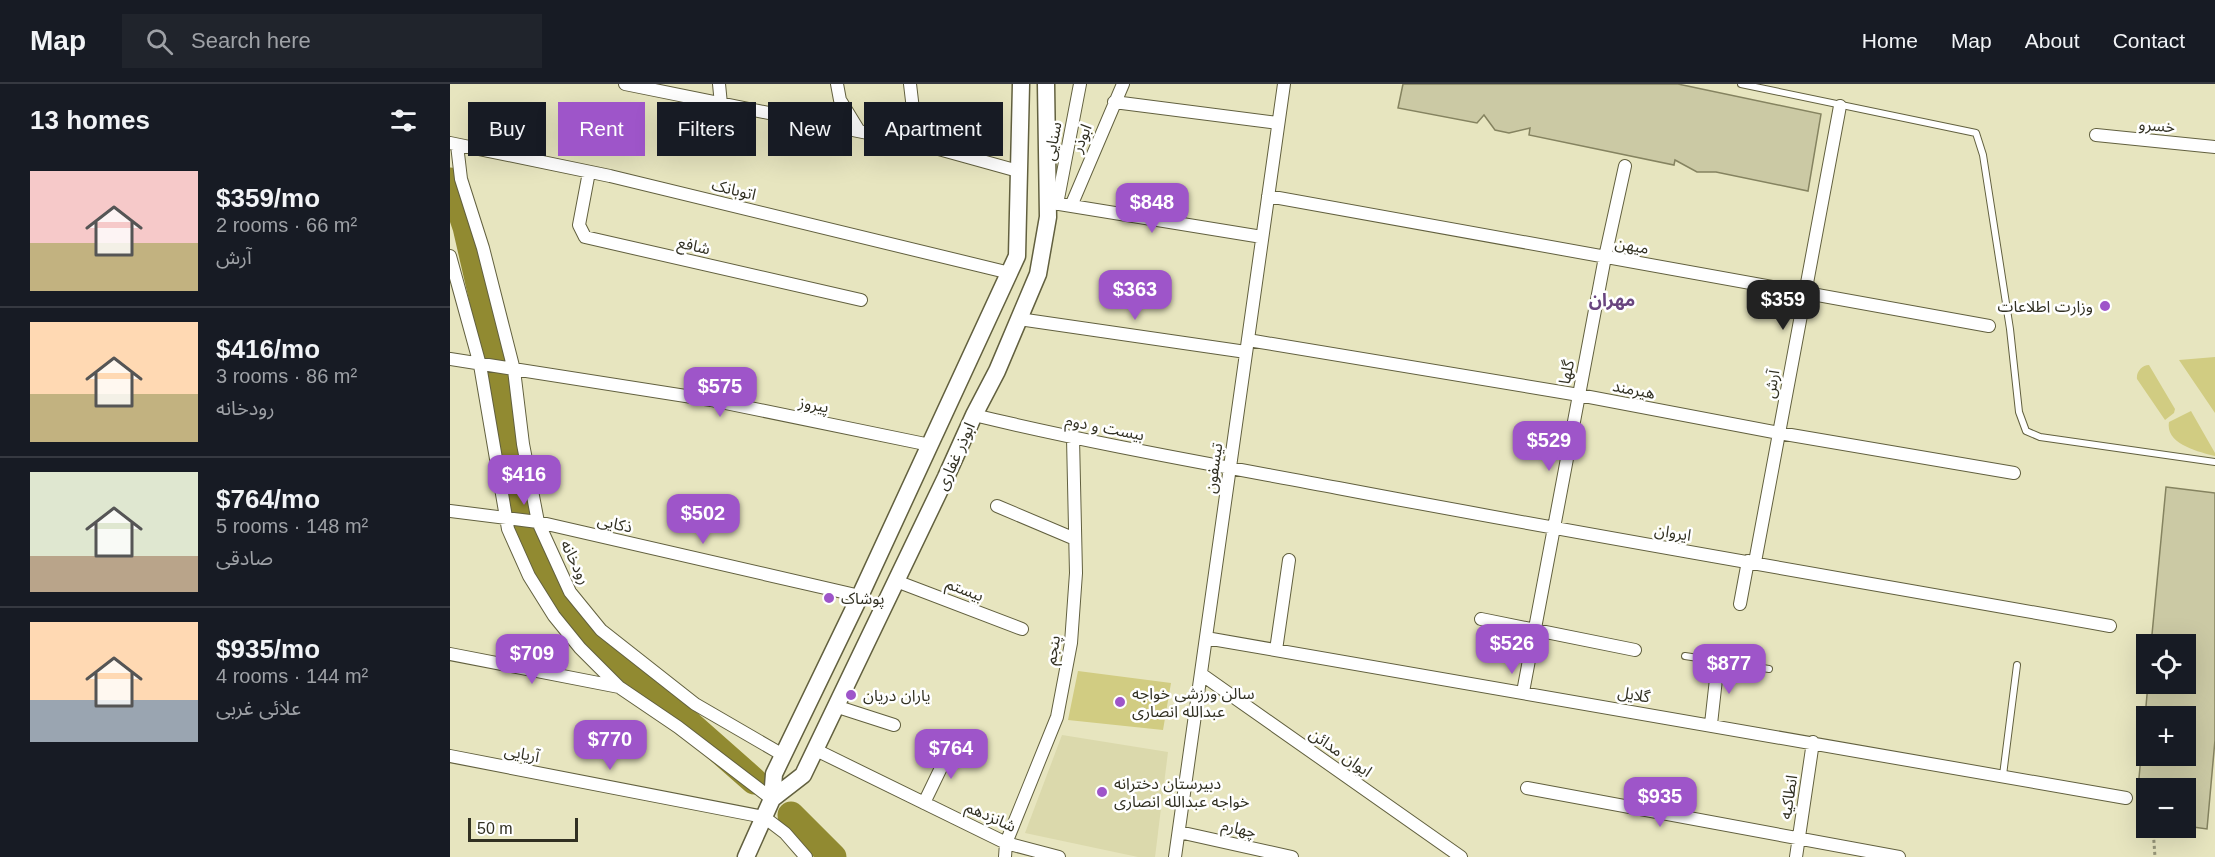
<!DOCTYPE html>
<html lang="en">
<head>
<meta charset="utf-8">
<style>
  body { margin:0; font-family:Helvetica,"Noto Sans Arabic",sans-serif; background:#20242c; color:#f1f3f6; height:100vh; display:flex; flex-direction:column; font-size:22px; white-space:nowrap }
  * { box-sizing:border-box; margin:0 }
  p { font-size:20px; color:#9ea1a6 }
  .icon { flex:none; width:33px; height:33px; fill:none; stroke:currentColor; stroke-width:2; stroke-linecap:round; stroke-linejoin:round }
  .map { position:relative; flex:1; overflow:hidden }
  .drawer { display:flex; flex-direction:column; background:#171b24; width:450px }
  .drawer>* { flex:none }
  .hud { position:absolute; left:18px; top:18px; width:570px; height:54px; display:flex; gap:12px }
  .buttons { position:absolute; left:1686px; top:550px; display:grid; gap:12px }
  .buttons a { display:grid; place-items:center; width:60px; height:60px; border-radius:0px; background:#171b24; box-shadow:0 6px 24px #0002; font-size:30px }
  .scale { position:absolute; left:18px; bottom:15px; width:110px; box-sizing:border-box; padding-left:6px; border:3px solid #313022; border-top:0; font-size:16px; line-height:21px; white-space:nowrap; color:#313022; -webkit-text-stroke:4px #fff; paint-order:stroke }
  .price { position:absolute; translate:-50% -51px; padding:0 14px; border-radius:12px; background:#9e55c9; color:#fff; font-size:20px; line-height:39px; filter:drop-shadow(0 2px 3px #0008) }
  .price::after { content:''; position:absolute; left:50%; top:36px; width:18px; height:14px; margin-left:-9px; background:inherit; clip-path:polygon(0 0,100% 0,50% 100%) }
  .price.selected { background:#222; color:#fff }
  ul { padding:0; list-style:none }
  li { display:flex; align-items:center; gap:18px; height:150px; padding:0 30px }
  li+li { border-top:2px solid #363941 }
  li span { display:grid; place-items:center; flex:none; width:168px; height:120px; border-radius:0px; color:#555 }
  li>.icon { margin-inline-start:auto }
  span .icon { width:72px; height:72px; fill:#fffc; stroke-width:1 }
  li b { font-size:26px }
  h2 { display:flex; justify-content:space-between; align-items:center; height:72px; padding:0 30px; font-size:26px }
  .chip { padding:0 21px; border-radius:0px; background:#171b24; box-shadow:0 6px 24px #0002; font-size:21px; line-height:54px }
  .chip.selected { background:#9e55c9; color:#fff }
  header { display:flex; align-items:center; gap:36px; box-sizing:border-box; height:84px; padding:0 30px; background:#171b24; border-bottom:2px solid #363941 }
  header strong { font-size:28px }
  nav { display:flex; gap:33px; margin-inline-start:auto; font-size:21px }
  .search { width:420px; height:54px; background:#20242c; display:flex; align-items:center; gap:15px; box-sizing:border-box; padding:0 21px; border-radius:0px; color:#9ea1a6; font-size:22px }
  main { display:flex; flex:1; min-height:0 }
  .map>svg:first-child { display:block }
</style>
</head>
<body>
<header>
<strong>Map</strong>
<div class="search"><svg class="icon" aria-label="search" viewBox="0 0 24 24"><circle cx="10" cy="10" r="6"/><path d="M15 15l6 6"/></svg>Search here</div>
<nav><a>Home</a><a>Map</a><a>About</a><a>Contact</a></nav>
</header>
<main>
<section class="drawer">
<h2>13 homes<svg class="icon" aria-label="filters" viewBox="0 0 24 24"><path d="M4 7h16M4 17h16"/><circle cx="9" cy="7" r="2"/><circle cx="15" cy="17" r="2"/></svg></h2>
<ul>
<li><span style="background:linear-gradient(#f6c9c9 60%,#c2b280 0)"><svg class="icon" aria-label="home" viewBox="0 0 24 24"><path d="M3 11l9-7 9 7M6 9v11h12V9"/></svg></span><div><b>$359/mo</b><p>2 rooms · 66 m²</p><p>آرش</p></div></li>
<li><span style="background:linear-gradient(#ffd9b3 60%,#c2b280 0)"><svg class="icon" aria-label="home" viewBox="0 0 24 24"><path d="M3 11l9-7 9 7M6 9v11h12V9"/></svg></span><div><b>$416/mo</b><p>3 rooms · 86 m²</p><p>رودخانه</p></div></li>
<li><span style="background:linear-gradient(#dfe7d0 70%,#b9a48a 0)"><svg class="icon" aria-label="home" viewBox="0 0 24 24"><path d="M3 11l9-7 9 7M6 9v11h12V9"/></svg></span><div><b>$764/mo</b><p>5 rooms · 148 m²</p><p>صادقی</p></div></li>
<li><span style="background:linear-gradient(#ffd9b3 65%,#9aa5b1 0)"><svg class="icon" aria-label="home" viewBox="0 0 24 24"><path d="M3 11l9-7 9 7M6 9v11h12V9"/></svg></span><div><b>$935/mo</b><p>4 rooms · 144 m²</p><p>علائی غربی</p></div></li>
</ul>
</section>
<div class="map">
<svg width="1765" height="773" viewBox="0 0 1765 773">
  <rect width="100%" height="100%" fill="#e7e5bf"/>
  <!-- built -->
  <path fill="#dbd9ac" d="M 612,651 L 718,668 L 705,773 L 688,773 L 575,749 Z"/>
  <!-- green -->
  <path fill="#d1cc82" d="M 1765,273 L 1765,329 L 1729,276 Z
    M 1699,281 L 1725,325 L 1724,329 L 1715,336 L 1687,295 C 1686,288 1692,281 1699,281 Z
    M 1741,327 L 1765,369 L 1765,372 C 1749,368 1715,360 1719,338 Z
    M 628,587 L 721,599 L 713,646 L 618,636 Z"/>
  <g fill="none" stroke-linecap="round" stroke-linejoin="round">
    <!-- river -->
    <path stroke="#918a31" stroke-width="27" d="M 0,97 L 16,143 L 39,243 L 80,457 L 92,485 L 123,537 L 304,697
      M 341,731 L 383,773"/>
  </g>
  <!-- building -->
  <path fill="#cbc9a4" stroke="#858360" stroke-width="1.5" d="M 953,0 L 1228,0 L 1371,30 L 1358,107 L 1266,88 L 1247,88 L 1225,76 L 1224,81 L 1079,51 L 1080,44 L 1059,49 L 1045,46 L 1034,31 L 1027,39 L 948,24 Z
    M 1716,403 L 1765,409 L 1765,656 L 1757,745 L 1736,742 L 1736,705 L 1688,705 L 1691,672 L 1736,672 L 1736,633 L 1695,633 L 1698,600 L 1736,600 L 1736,561 L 1701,561 Z"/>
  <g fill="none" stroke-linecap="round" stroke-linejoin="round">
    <!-- lane casing -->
    <g stroke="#62603f" stroke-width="8">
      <path id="lane" d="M 1291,0 L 1526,49 L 1533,71 L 1560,245 L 1569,328 L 1576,347 L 1590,353 L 1765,378
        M 1235,572 L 1319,585
        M 1553,691 L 1567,581"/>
    </g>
    <!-- street casing -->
    <g stroke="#62603f" stroke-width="14">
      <path id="street" d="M 175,0 L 467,59 L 568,87
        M 269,0 L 271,20
        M 387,0 L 390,16 L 409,47
        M 460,0 L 467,59
        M 664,18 L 828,39
        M 1646,51 L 1765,63
        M 0,59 L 160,92 L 560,189
        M 7,61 L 11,95 L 33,164 L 64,286 L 73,360 L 88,438 L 120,508 L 151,546 L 245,620 L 333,671
        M 139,88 L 129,141 L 135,153 L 411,216
        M 818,112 L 1539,242
        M 597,118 L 812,153
        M 607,120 L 630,0
        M 621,122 L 673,0
        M 0,172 L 30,281 L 58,445 L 79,492 L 104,532 L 130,564 L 169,603 L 228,643 L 322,715
        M 569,235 L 796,268
        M 798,256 L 1129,311 L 1329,349 L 1564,389
        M 0,275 L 261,316 L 480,361
        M 524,331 C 644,360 766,381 888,404 C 1145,453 1403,496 1660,542
        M 547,422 L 625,455
        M 0,427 L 88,438 L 410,512
        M 1305,478 L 1390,22
        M 446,497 L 572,545
        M 1290,520 L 1298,477
        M 1031,535 L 1185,566
        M 756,554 L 1676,714
        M 826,566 L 839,476
        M 0,570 L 169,603
        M 751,590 L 1011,773
        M 1073,608 L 1155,173 L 1175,82
        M 385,622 L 444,641
        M 1261,640 L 1268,577
        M 364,665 L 556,759 L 609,773
        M 0,672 L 314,733 L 335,749 L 356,773
        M 1077,704 L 1449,773
        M 474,719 L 502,661
        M 729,748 L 842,773
        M 555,773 L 556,759 L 607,633 L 621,559 L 626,489 L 623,354
        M 725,773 L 834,0
        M 1346,773 L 1363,658"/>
    </g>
    <!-- secondary casing -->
    <g stroke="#62603f" stroke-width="19">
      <path id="secondary" d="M 322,715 L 353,691 L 496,393 L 524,331 L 547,287 L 588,190 L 598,133 L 596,0
        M 296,773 L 322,715 L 324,690 L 410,512 L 567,172 L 571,0"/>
    </g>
    <!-- path -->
    <path stroke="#969579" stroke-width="3" stroke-dasharray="3 3" stroke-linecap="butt" d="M 1703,744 L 1705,773"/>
    <!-- lane -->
    <use href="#lane" stroke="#fff" stroke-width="6"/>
    <!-- street -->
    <use href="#street" stroke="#fff" stroke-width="12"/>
    <!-- secondary -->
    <use href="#secondary" stroke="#fff" stroke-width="16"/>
  </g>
  <!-- markers -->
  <g fill="#9e55c9" stroke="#fff" stroke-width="2">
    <circle cx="1655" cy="222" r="6"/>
    <circle cx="379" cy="514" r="6"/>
    <circle cx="401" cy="611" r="6"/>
    <circle cx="670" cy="618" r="6"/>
    <circle cx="652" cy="708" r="6"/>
  </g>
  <g text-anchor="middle" stroke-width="5" stroke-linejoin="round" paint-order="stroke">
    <!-- street labels -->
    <g font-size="16" fill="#313022" stroke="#fff">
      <text transform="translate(1707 41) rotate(5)" y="6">خسرو</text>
      <text transform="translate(631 54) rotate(-68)" y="6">ابوذر</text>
      <text transform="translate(602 57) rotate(-79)" y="6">سنایی</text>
      <text transform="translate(284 105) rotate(14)" y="6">اتوبانک</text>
      <text transform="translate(244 161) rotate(13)" y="6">شافع</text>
      <text transform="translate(1182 161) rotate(10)" y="6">میهن</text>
      <text transform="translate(1116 288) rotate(-79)" y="6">گلها</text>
      <text transform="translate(1321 300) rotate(-80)" y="6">آرش</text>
      <text transform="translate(1184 305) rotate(11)" y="6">هیرمند</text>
      <text transform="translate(364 320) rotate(11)" y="6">پیروز</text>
      <text transform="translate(655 343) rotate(11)" y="6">بیست و دوم</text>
      <text transform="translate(505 372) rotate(-66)" y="6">ابوذر غفاری</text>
      <text transform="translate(763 384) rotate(-82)" y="6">تیسفون</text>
      <text transform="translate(165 439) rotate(13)" y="6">ذکایی</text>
      <text transform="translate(1223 448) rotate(9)" y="6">ایروان</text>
      <text transform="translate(126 478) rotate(64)" y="6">رودخانه</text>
      <text transform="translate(515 505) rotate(21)" y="6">بیستم</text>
      <text transform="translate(602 566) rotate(-81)" y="6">پنجم</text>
      <text transform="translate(1184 610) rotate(10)" y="6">گلایل</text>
      <text transform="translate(891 668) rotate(35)" y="6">ایوان مدائن</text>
      <text transform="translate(72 669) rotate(11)" y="6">آریایی</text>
      <text transform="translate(1338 713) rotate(-81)" y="6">انطاکیه</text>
      <text transform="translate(541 732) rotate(24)" y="6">شانزدهم</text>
      <text transform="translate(789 744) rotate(13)" y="6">چهارم</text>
    </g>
    <!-- poi labels -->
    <g font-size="16" fill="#313022" stroke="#fff" text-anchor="start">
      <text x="1643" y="228" text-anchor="end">وزارت اطلاعات</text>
      <text x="391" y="520">پوشاک</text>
      <text x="682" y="615">سالن ورزشی خواجه<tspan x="682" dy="18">عبدالله انصاری</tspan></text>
      <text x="413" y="617">یاران دریان</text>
      <text x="664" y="705">دبیرستان دخترانه<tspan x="664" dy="18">خواجه عبدالله انصاری</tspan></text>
    </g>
    <!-- neighbourhood labels -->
    <g font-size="18" font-weight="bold" fill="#69457f" stroke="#fff">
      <text x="1162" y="222">مهران</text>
    </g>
  </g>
</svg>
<div class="buttons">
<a><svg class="icon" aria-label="locate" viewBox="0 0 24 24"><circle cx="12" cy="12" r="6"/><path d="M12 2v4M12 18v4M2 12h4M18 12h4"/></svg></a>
<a>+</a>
<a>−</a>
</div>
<div class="scale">50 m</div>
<b class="price" style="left:702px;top:150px">$848</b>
<b class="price" style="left:685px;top:237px">$363</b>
<b class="price selected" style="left:1333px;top:247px">$359</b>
<b class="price" style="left:270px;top:334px">$575</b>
<b class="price" style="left:1099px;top:388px">$529</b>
<b class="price" style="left:74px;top:422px">$416</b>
<b class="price" style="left:253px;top:461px">$502</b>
<b class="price" style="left:1062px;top:591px">$526</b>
<b class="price" style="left:82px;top:601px">$709</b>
<b class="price" style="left:1279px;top:611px">$877</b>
<b class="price" style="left:160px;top:687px">$770</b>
<b class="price" style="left:501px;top:696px">$764</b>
<b class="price" style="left:1210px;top:744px">$935</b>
<div class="hud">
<a class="chip">Buy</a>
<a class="chip selected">Rent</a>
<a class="chip">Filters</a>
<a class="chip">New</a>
<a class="chip">Apartment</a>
</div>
</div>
</main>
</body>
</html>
